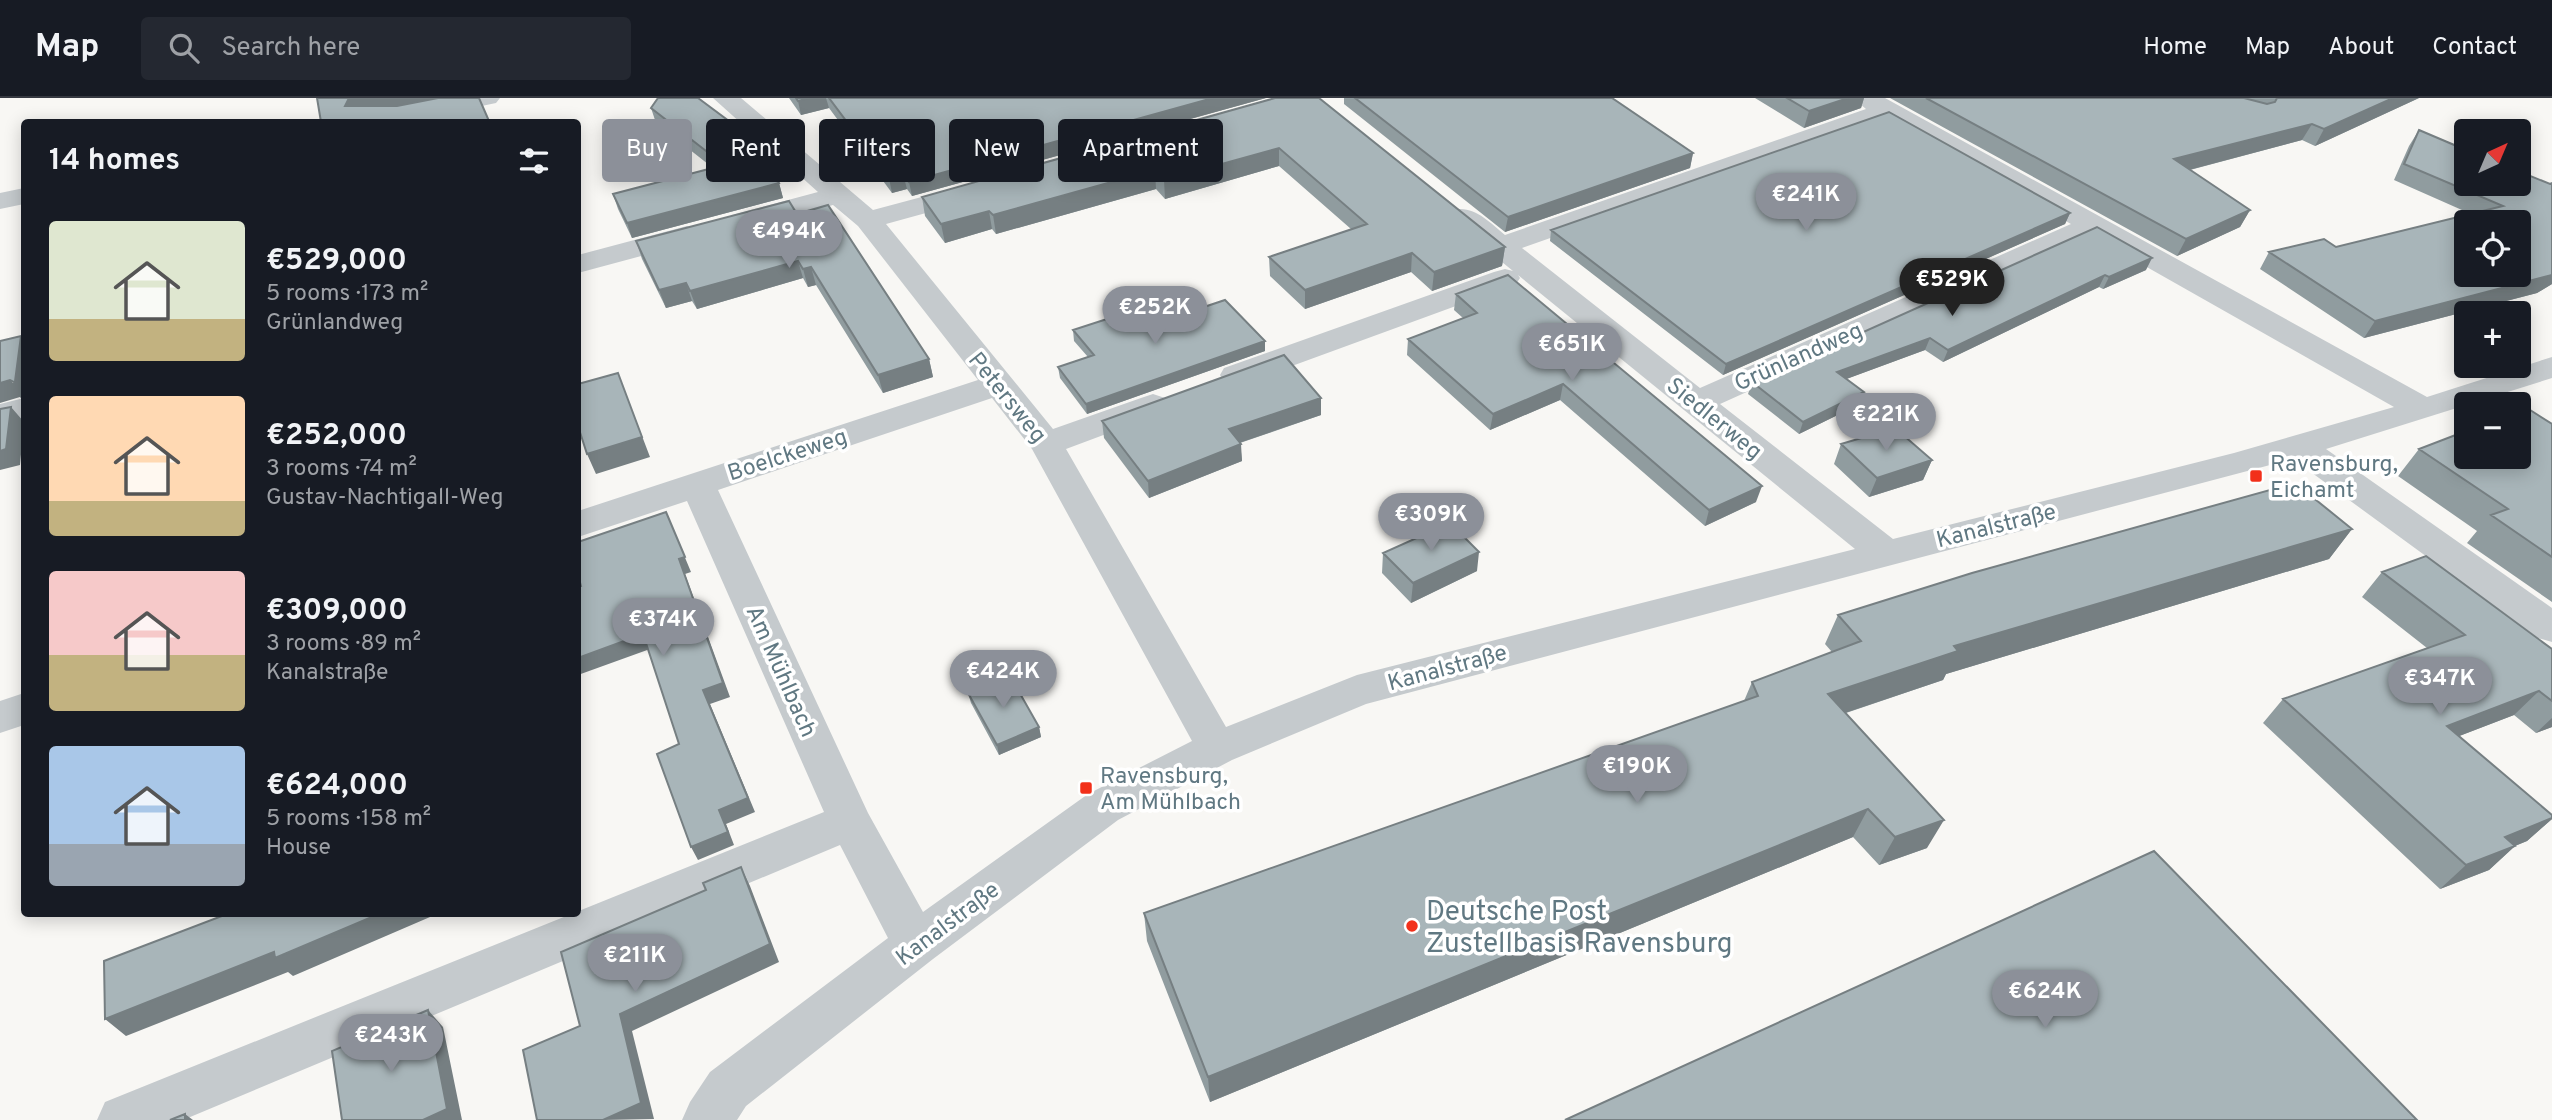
<!DOCTYPE html>
<html lang="en">
<head>
<meta charset="utf-8">
<style>
  body { margin:0; font-family:Overpass,sans-serif; background:#242831; color:#f1f3f6; height:100vh; display:flex; flex-direction:column; font-size:26px; white-space:nowrap }
  * { box-sizing:border-box; margin:0 }
  p { font-size:23px; color:#9ea1a6 }
  .icon { flex:none; width:38px; height:38px; fill:none; stroke:currentColor; stroke-width:2; stroke-linecap:round; stroke-linejoin:round }
  .map { position:relative; flex:1; overflow:hidden }
  .side { position:absolute; left:21px; top:21px; width:560px; height:798px; display:flex; flex-direction:column; background:#171b24; border-radius:7px; box-shadow:0 4px 18px #0003 }
  .side>* { flex:none }
  .hud { position:absolute; left:602px; top:21px; width:665px; height:63px; display:flex; gap:14px }
  .needle { width:46px; rotate:44deg }
  .tools { position:absolute; left:2454px; top:21px; display:grid; gap:14px }
  .tools a { display:grid; place-items:center; width:77px; height:77px; border-radius:7px; background:#171b24; box-shadow:0 4px 18px #0003; font-size:35px }
  .price { position:absolute; translate:-50% -60px; padding:0 16px; border-radius:24px; background:#8c9099; color:#fff; font-size:23px; line-height:46px; filter:drop-shadow(0 2px 4px #0008) }
  .price::after { content:''; position:absolute; left:50%; top:42px; width:21px; height:16px; margin-left:-10px; background:inherit; clip-path:polygon(0 0,100% 0,50% 100%) }
  .price.active { background:#222; color:#fff }
  ul { padding:0; list-style:none }
  li { display:flex; align-items:center; gap:21px; height:175px; padding:0 28px }
  li span { display:grid; place-items:center; flex:none; width:196px; height:140px; border-radius:7px; color:#555 }
  li>.icon { margin-inline-start:auto }
  span .icon { width:84px; height:84px; fill:#fffc; stroke-width:1 }
  li b { font-size:30px }
  h2 { display:flex; justify-content:space-between; align-items:center; height:84px; padding:0 28px; font-size:30px }
  .chip { padding:0 24px; border-radius:7px; background:#171b24; box-shadow:0 4px 18px #0003; font-size:24px; line-height:63px }
  .chip.active { background:#8c9099; color:#fff }
  header { display:flex; align-items:center; gap:42px; box-sizing:border-box; height:98px; padding:0 35px; background:#171b24; border-bottom:2px solid #363941 }
  header strong { font-size:33px }
  nav { display:flex; gap:38px; margin-inline-start:auto; font-size:24px }
  .search { width:490px; height:63px; background:#242831; display:flex; align-items:center; gap:18px; box-sizing:border-box; padding:0 24px; border-radius:7px; color:#9ea1a6; font-size:26px }
  .map>svg:first-child { display:block }
</style>
</head>
<body>
<header>
<strong>Map</strong>
<div class="search"><svg class="icon" aria-label="search" viewBox="0 0 24 24"><circle cx="10" cy="10" r="6"/><path d="M15 15l6 6"/></svg>Search here</div>
<nav><a>Home</a><a>Map</a><a>About</a><a>Contact</a></nav>
</header>
<div class="map">
<svg width="2552" height="1022" viewBox="0 0 2552 1022">
  <rect width="100%" height="100%" fill="#f8f7f4"/>
  <g fill="none" stroke-linecap="round" stroke-linejoin="round">
    <!-- street -->
    <path fill="#c5cacd" fill-rule="evenodd" d="M 449,0 L 500,0 L 496,5 L 405,24 L 356,24 L 360,18 Z
      M 713,0 L 741,0 L 873,112 L 974,85 L 984,87 L 988,93 L 984,99 L 886,126 L 1053,331 L 1141,300 L 1153,296 L 1165,300 L 1170,307 L 1165,314 L 1066,351 L 1226,629 L 1357,577 L 1855,451 L 1518,177 L 1520,180 L 1516,186 L 1248,284 L 1236,287 L 1224,284 L 1220,277 L 1224,270 L 1494,174 L 1505,171 L 1513,173 L 1453,124 L 1449,118 L 1453,112 C 1474,107 1489,124 1505,137 L 1866,11 L 1853,0 L 1885,0 L 2427,299 L 2552,259 L 2552,280 L 2326,351 L 2552,510 L 2552,544 L 2538,540 L 2293,361 L 1366,606 L 1232,662 L 1118,722 L 933,861 L 746,1008 L 737,1022 L 682,1022 L 690,1004 L 710,974 L 888,840 L 840,747 L 183,1022 L 97,1022 L 105,1004 L 824,714 L 687,403 L 578,439 L 578,413 L 978,282 L 858,128 L 833,107 L 742,132 L 732,129 L 728,123 L 732,117 L 818,94 ZM 1886,22 L 2071,126 L 1700,290 L 1522,150 ZM 2092,138 L 2394,309 L 2234,355 L 1893,441 L 1720,306 ZM 992,300 L 1032,351 L 1192,643 L 1088,696 L 923,814 L 868,715 L 718,392 Z
      M 24,90 L 24,106 L 0,111 L 0,95 Z
      M 687,128 L 697,131 L 702,137 L 697,143 L 578,175 L 578,157 Z
      M 24,300 L 24,322 L 0,328 L 0,306 Z
      M 24,595 L 24,627 L 0,635 L 0,603 Z"/>
  </g>
  <!-- wall -->
  <path fill="#909c9f" d="M 789,0 L 1266,0 L 912,98 L 907,91 L 892,95 L 829,10 L 801,17 Z
    M 1275,0 L 1505,149 L 1502,168 L 1432,193 L 1411,174 L 1305,211 L 1270,178 L 1269,159 L 1351,131 L 1279,68 L 1165,101 L 1156,91 L 996,136 L 992,131 L 945,145 L 925,118 L 922,99 Z
    M 1344,0 L 1612,0 L 1693,55 L 1690,70 L 1505,134 L 1344,6 Z
    M 1755,0 L 1864,0 L 1861,10 L 1804,30 Z
    M 1890,0 L 2419,0 L 2315,48 L 2302,42 L 2190,72 L 2250,112 L 2240,129 L 2177,158 Z
    M 651,10 L 779,85 L 783,100 L 632,140 L 618,111 L 613,96 L 713,70 L 656,25 Z
    M 2419,32 L 2550,86 L 2552,85 L 2552,186 L 2537,195 L 2364,240 L 2260,171 L 2269,154 L 2336,149 L 2471,116 L 2394,82 L 2409,48 Z
    M 2070,115 L 2065,126 L 1723,277 L 1550,143 L 1551,132 Z
    M 797,116 L 929,261 L 933,279 L 883,295 L 816,187 L 808,189 L 803,180 L 697,211 L 692,203 L 666,210 L 642,161 L 636,143 Z
    M 2097,129 L 2146,172 L 2103,191 L 2099,189 L 1943,264 L 1925,252 L 1846,281 L 1864,294 L 1860,306 L 1799,336 L 1748,296 L 1752,284 Z
    M 1456,196 L 1756,404 L 1705,428 L 1560,302 L 1490,332 L 1407,257 L 1408,241 L 1463,220 L 1454,212 Z
    M 1192,213 L 1265,243 L 1265,253 L 1087,316 L 1060,280 L 1058,269 L 1088,259 L 1074,243 L 1073,232 Z
    M 1321,300 L 1321,317 L 1240,345 L 1242,363 L 1149,400 L 1104,340 L 1102,323 Z
    M 2552,326 L 2552,504 L 2467,445 L 2477,433 L 2398,378 L 2419,351 Z
    M 1841,346 L 1932,362 L 1923,382 L 1869,399 L 1834,366 Z
    M 2352,431 L 2329,461 L 1946,576 L 1943,582 L 1846,615 L 1927,750 L 1879,767 L 1853,739 L 1210,1004 L 1147,843 L 1144,815 L 1744,603 L 1752,584 L 1832,554 L 1825,546 L 1838,517 Z
    M 1383,455 L 1477,473 L 1411,505 L 1382,475 Z
    M 2382,474 L 2552,551 L 2552,629 L 2536,635 L 2514,617 L 2459,638 L 2552,717 L 2552,721 L 2527,743 L 2515,748 L 2489,772 L 2440,791 L 2263,625 L 2283,601 L 2427,550 L 2362,499 Z
    M 968,595 L 1039,629 L 1041,639 L 999,657 L 971,605 Z"/>
  <!-- shaded-wall -->
  <path fill="#767f82" d="M 349,0 L 436,0 L 355,24 L 345,8 Z
    M 809,0 L 826,0 L 829,10 L 801,17 L 798,3 Z
    M 1213,0 L 1266,0 L 912,98 L 909,84 Z
    M 1848,0 L 1864,0 L 1861,10 L 1804,30 L 1809,13 Z
    M 2393,0 L 2419,0 L 2315,48 L 2324,31 Z
    M 2312,26 L 2302,42 L 2166,78 L 2174,61 Z
    M 1279,50 L 1279,68 L 1165,101 L 1164,82 Z
    M 1693,55 L 1690,70 L 1505,134 L 1508,119 Z
    M 1155,72 L 1156,91 L 996,136 L 993,117 Z
    M 903,76 L 907,91 L 892,95 L 889,80 Z
    M 779,85 L 783,100 L 632,140 L 627,125 Z
    M 2250,112 L 2240,129 L 2177,158 L 2186,141 Z
    M 989,113 L 992,131 L 945,145 L 941,126 Z
    M 2070,115 L 2065,126 L 1723,277 L 1726,266 Z
    M 1505,149 L 1502,168 L 1432,193 L 1434,174 Z
    M 1412,155 L 1411,174 L 1305,211 L 1305,192 Z
    M 2152,160 L 2146,172 L 2103,191 L 2109,179 Z
    M 798,163 L 803,180 L 697,211 L 690,193 Z
    M 811,169 L 816,187 L 808,189 L 803,171 Z
    M 2105,177 L 2099,189 L 1943,264 L 1948,252 Z
    M 2552,177 L 2552,186 L 2537,195 L 2364,240 L 2375,223 Z
    M 686,185 L 692,203 L 666,210 L 659,192 Z
    M 21,238 L 24,243 L 24,304 L 20,299 L 0,305 L 0,285 L 10,282 L 14,286 Z
    M 1930,240 L 1925,252 L 1833,286 L 1837,274 Z
    M 1265,243 L 1265,253 L 1087,316 L 1086,306 Z
    M 929,261 L 933,279 L 883,295 L 878,277 Z
    M 618,275 L 650,359 L 596,376 L 587,356 Z
    M 1563,286 L 1560,302 L 1490,332 L 1493,316 Z
    M 1864,294 L 1860,306 L 1799,336 L 1803,324 Z
    M 1321,300 L 1321,317 L 1230,348 L 1229,331 Z
    M 11,309 L 24,324 L 20,367 L 0,372 L 0,353 Z
    M 1241,346 L 1242,363 L 1149,400 L 1148,383 Z
    M 1932,362 L 1923,382 L 1869,399 L 1877,380 Z
    M 1762,388 L 1756,404 L 1705,428 L 1709,412 Z
    M 666,414 L 691,474 L 685,476 L 730,599 L 710,606 L 755,714 L 726,726 L 734,747 L 698,762 L 691,749 L 719,712 L 703,592 L 679,461 Z
    M 2352,431 L 2329,461 L 1946,576 L 1943,582 L 1815,625 L 1828,596 L 1954,548 Z
    M 1479,454 L 1477,473 L 1411,505 L 1413,485 Z
    M 643,536 L 650,551 L 578,577 L 578,560 Z
    M 2539,593 L 2514,617 L 2423,652 L 2447,628 Z
    M 2552,620 L 2552,629 L 2536,635 Z
    M 1039,629 L 1041,639 L 999,657 L 997,647 Z
    M 1868,711 L 1853,739 L 1210,1004 L 1208,979 Z
    M 2552,720 L 2552,721 L 2527,743 L 2495,756 L 2515,748 L 2489,772 L 2440,791 L 2466,767 L 2505,739 Z
    M 1944,722 L 1927,750 L 1879,767 L 1895,739 Z
    M 741,769 L 750,788 L 779,864 L 632,933 L 654,1021 L 603,1022 L 620,916 Z
    M 379,816 L 437,816 L 293,878 L 288,874 L 126,938 L 105,921 L 274,854 Z
    M 428,912 L 443,929 L 462,1022 L 423,1022 Z
    M 185,1016 L 193,1022 L 185,1022 Z"/>
  <!-- building -->
  <path fill="#a8b5b9" stroke="#767f82" stroke-width="2" fill-rule="evenodd" d="M 317,0 L 349,0 L 345,8 L 397,8 L 438,0 L 479,0 L 489,23 L 482,24 L 321,24 Z
    M 658,0 L 698,0 L 753,41 L 779,85 L 627,125 L 613,96 L 724,67 L 651,10 Z
    M 796,0 L 809,0 L 798,3 Z
    M 829,0 L 1213,0 L 909,84 L 903,76 L 889,80 Z
    M 1275,0 L 1319,0 L 1505,149 L 1434,174 L 1412,155 L 1305,192 L 1269,159 L 1367,126 L 1279,50 L 1164,82 L 1155,72 L 993,117 L 989,113 L 941,126 L 922,99 Z
    M 1355,0 L 1612,0 L 1693,55 L 1508,119 Z
    M 1787,0 L 1848,0 L 1809,13 Z
    M 1926,0 L 2244,0 L 2267,6 L 2275,4 L 2277,0 L 2393,0 L 2324,31 L 2312,26 L 2174,61 L 2250,112 L 2186,141 Z
    M 1889,14 L 2070,115 L 1726,266 L 1551,132 Z
    M 2419,32 L 2466,52 L 2466,86 L 2518,86 L 2518,73 L 2550,86 L 2552,85 L 2552,177 L 2375,223 L 2269,154 L 2324,141 L 2336,149 L 2503,108 L 2404,66 ZM 2466,124 L 2518,124 L 2518,177 L 2466,177 Z
    M 789,103 L 797,116 L 828,107 L 929,261 L 878,277 L 811,169 L 803,171 L 798,163 L 690,193 L 686,185 L 659,192 L 636,143 Z
    M 2097,129 L 2152,160 L 2109,179 L 2105,177 L 1948,252 L 1930,240 L 1837,274 L 1864,294 L 1803,324 L 1752,284 Z
    M 1508,177 L 1762,388 L 1709,412 L 1563,286 L 1493,316 L 1408,241 L 1477,215 L 1456,196 Z
    M 1178,198 L 1192,213 L 1225,202 L 1265,243 L 1086,306 L 1058,269 L 1094,257 L 1073,232 Z
    M 21,238 L 14,291 L 14,284 L 10,282 L 0,285 L 0,243 Z
    M 1284,257 L 1321,300 L 1229,331 L 1241,346 L 1148,383 L 1102,323 Z
    M 618,275 L 642,339 L 587,356 L 578,328 L 578,286 Z
    M 11,309 L 6,351 L 0,353 L 0,311 Z
    M 2527,310 L 2552,326 L 2552,459 L 2491,417 L 2508,411 L 2419,351 L 2466,333 L 2466,359 L 2518,359 L 2518,314 Z
    M 1895,330 L 1932,362 L 1877,380 L 1841,346 Z
    M 2295,385 L 2352,431 L 1954,548 L 1958,553 L 1828,596 L 1944,722 L 1895,739 L 1868,711 L 1208,979 L 1144,815 L 1758,598 L 1752,584 L 1861,543 L 1838,517 L 1972,475 Z
    M 666,414 L 685,459 L 679,461 L 723,585 L 703,592 L 748,700 L 719,712 L 728,734 L 691,749 L 657,656 L 679,646 L 643,536 L 578,560 L 578,489 L 581,488 L 578,477 L 578,444 Z
    M 1450,425 L 1479,454 L 1413,485 L 1383,455 Z
    M 2426,458 L 2552,551 L 2552,603 L 2539,593 L 2447,628 L 2552,717 L 2552,720 L 2505,739 L 2515,748 L 2466,767 L 2283,601 L 2465,537 L 2382,474 Z
    M 1010,578 L 1039,629 L 997,647 L 968,595 Z
    M 2154,753 L 2417,1022 L 1565,1022 Z
    M 741,769 L 770,846 L 620,916 L 641,1005 L 603,1022 L 537,1022 L 523,952 L 580,928 L 561,854 L 706,792 L 703,785 Z
    M 227,816 L 379,816 L 275,860 L 274,854 L 105,921 L 104,863 Z
    M 428,912 L 447,1011 L 423,1022 L 342,1022 L 332,953 Z
    M 185,1016 L 185,1022 L 170,1022 Z"/>
  <!-- markers -->
  <g fill="#f2301a" stroke="#fff" stroke-width="2.5">
    <rect x="2249" y="371" width="14" height="14" rx="3.5"/>
    <rect x="1079" y="683" width="14" height="14" rx="3.5"/>
    <circle cx="1412" cy="828" r="7"/>
  </g>
  <g text-anchor="middle" stroke-width="7" stroke-linejoin="round" paint-order="stroke">
    <!-- street labels -->
    <g font-size="23" fill="#607882" stroke="#fff">
      <text transform="translate(1798 258) rotate(-24)" y="8">Grünlandweg</text>
      <text transform="translate(1008 299) rotate(51)" y="8">Petersweg</text>
      <text transform="translate(1715 320) rotate(39)" y="8">Siedlerweg</text>
      <text transform="translate(787 356) rotate(-18)" y="8">Boelckeweg</text>
      <text transform="translate(1996 427) rotate(-14)" y="8">Kanalstraße</text>
      <text transform="translate(1447 569) rotate(-15)" y="8">Kanalstraße</text>
      <text transform="translate(782 573) rotate(66)" y="8">Am Mühlbach</text>
      <text transform="translate(947 825) rotate(-37)" y="8">Kanalstraße</text>
    </g>
    <!-- poi labels -->
    <g font-size="23" fill="#607882" stroke="#fff" text-anchor="start">
      <text x="2270" y="373">Ravensburg,<tspan x="2270" dy="26">Eichamt</tspan></text>
      <text x="1100" y="685">Ravensburg,<tspan x="1100" dy="26">Am Mühlbach</tspan></text>
    </g>
    <!-- near-poi labels -->
    <g font-size="28" fill="#607882" stroke="#fff" text-anchor="start">
      <text x="1426" y="822">Deutsche Post<tspan x="1426" dy="32">Zustellbasis Ravensburg</tspan></text>
    </g>
  </g>
</svg>
<div class="tools">
<a><svg class="needle" viewBox="-14 -14 28 28"><path d="M0-13l5 13h-10z" fill="#e53935"/><path d="M0 13l5-13h-10z" fill="#9ea1a6"/></svg></a>
<a><svg class="icon" aria-label="locate" viewBox="0 0 24 24"><circle cx="12" cy="12" r="6"/><path d="M12 2v4M12 18v4M2 12h4M18 12h4"/></svg></a>
<a>+</a>
<a>−</a>
</div>
<b class="price" style="left:1806px;top:135px">€241K</b>
<b class="price" style="left:789px;top:172px">€494K</b>
<b class="price active" style="left:1952px;top:220px">€529K</b>
<b class="price" style="left:1155px;top:248px">€252K</b>
<b class="price" style="left:1572px;top:285px">€651K</b>
<b class="price" style="left:1886px;top:355px">€221K</b>
<b class="price" style="left:1431px;top:455px">€309K</b>
<b class="price" style="left:663px;top:560px">€374K</b>
<b class="price" style="left:1003px;top:612px">€424K</b>
<b class="price" style="left:2440px;top:619px">€347K</b>
<b class="price" style="left:1637px;top:707px">€190K</b>
<b class="price" style="left:635px;top:896px">€211K</b>
<b class="price" style="left:2045px;top:932px">€624K</b>
<b class="price" style="left:391px;top:976px">€243K</b>
<div class="hud">
<a class="chip active">Buy</a>
<a class="chip">Rent</a>
<a class="chip">Filters</a>
<a class="chip">New</a>
<a class="chip">Apartment</a>
</div>
<section class="side">
<h2>14 homes<svg class="icon" aria-label="filters" viewBox="0 0 24 24"><path d="M4 7h16M4 17h16"/><circle cx="9" cy="7" r="2"/><circle cx="15" cy="17" r="2"/></svg></h2>
<ul>
<li><span style="background:linear-gradient(#dfe7d0 70%,#c2b280 0)"><svg class="icon" aria-label="home" viewBox="0 0 24 24"><path d="M3 11l9-7 9 7M6 9v11h12V9"/></svg></span><div><b>€529,000</b><p>5 rooms · 173 m²</p><p>Grünlandweg</p></div></li>
<li><span style="background:linear-gradient(#ffd9b3 75%,#c2b280 0)"><svg class="icon" aria-label="home" viewBox="0 0 24 24"><path d="M3 11l9-7 9 7M6 9v11h12V9"/></svg></span><div><b>€252,000</b><p>3 rooms · 74 m²</p><p>Gustav-Nachtigall-Weg</p></div></li>
<li><span style="background:linear-gradient(#f6c9c9 60%,#c2b280 0)"><svg class="icon" aria-label="home" viewBox="0 0 24 24"><path d="M3 11l9-7 9 7M6 9v11h12V9"/></svg></span><div><b>€309,000</b><p>3 rooms · 89 m²</p><p>Kanalstraße</p></div></li>
<li><span style="background:linear-gradient(#a9c7e8 70%,#9aa5b1 0)"><svg class="icon" aria-label="home" viewBox="0 0 24 24"><path d="M3 11l9-7 9 7M6 9v11h12V9"/></svg></span><div><b>€624,000</b><p>5 rooms · 158 m²</p><p>House</p></div></li>
</ul>
</section>
</div>
</body>
</html>
